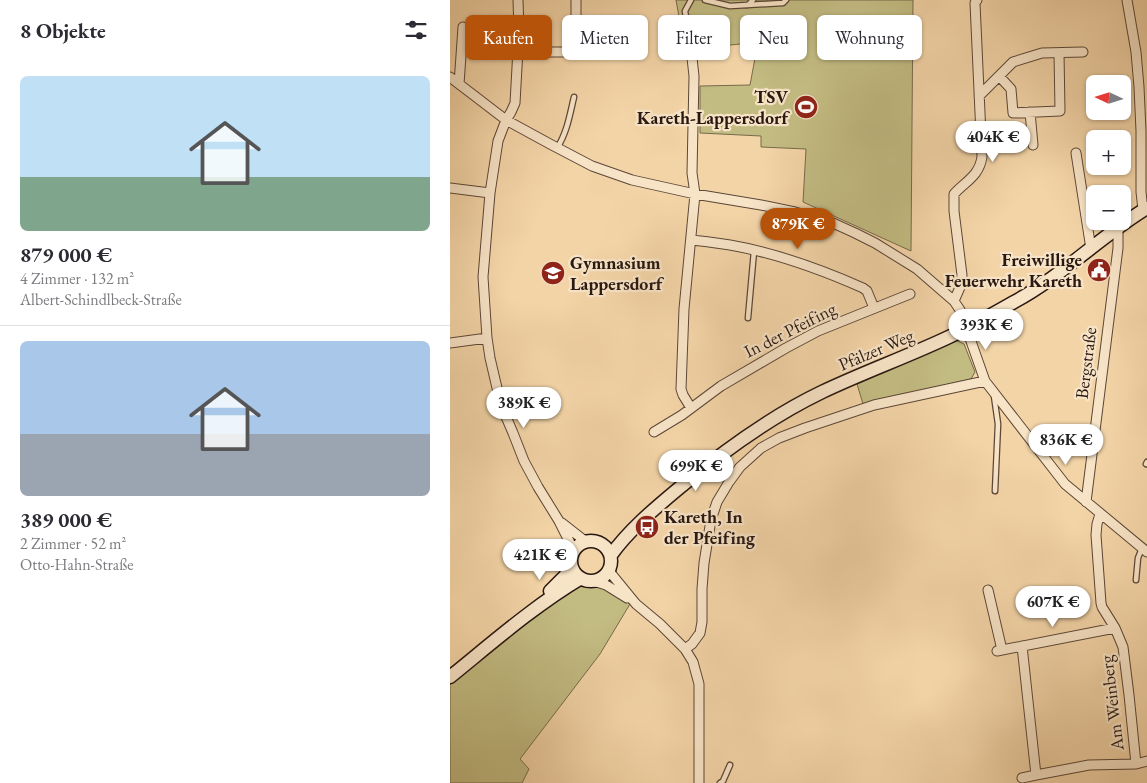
<!DOCTYPE html>
<html lang="de">
<head>
<meta charset="utf-8">
<style>
  body { margin:0; font-family:"EB Garamond",serif; background:#f7f7f7; color:#2b2b33; height:100vh; display:flex; flex-direction:column; font-size:19px; white-space:nowrap }
  * { box-sizing:border-box; margin:0 }
  p { font-size:16px; color:#7c7c81 }
  .icon { flex:none; width:28px; height:28px; fill:none; stroke:currentColor; stroke-width:2; stroke-linecap:round; stroke-linejoin:round }
  .map { position:relative; flex:1; overflow:hidden }
  .panel { display:flex; flex-direction:column; background:#fff; width:450px }
  .panel>* { flex:none }
  .hud { position:absolute; left:15px; top:15px; width:475px; height:45px; display:flex; gap:10px }
  .needle { width:32px; rotate:274deg }
  .fabs { position:absolute; left:636px; top:75px; display:grid; gap:10px }
  .fabs a { display:grid; place-items:center; width:45px; height:45px; border-radius:8px; background:#fff; box-shadow:0 1px 4px #0004; font-size:25px }
  .price { position:absolute; translate:-50% -42px; padding:0 11px; border-radius:18px; background:#fff; color:#222; font-size:16px; line-height:32px; filter:drop-shadow(0 1px 2px #0008) }
  .price::after { content:''; position:absolute; left:50%; top:30px; width:15px; height:11px; margin-left:-8px; background:inherit; clip-path:polygon(0 0,100% 0,50% 100%) }
  .price.on { background:#b45309; color:#fff }
  ul { padding:0; list-style:none }
  li { display:grid; align-content:center; gap:10px; height:265px; padding:0 20px }
  li+li { border-top:1px solid #e1e1e2 }
  li span { display:grid; place-items:center; height:155px; border-radius:8px; color:#555 }
  li>.icon { margin-inline-start:auto }
  span .icon { width:90px; height:90px; fill:#fffc; stroke-width:1 }
  li b { font-size:21px }
  h2 { display:flex; justify-content:space-between; align-items:center; height:60px; padding:0 20px; font-size:21px }
  .pill { padding:0 18px; border-radius:8px; background:#fff; box-shadow:0 1px 4px #0004; font-size:18px; line-height:45px }
  .pill.on { background:#b45309; color:#fff }
  main { display:flex; flex:1; min-height:0 }
  .map>svg:first-child { display:block }
</style>
</head>
<body>
<main>
<section class="panel">
<h2>8 Objekte<svg class="icon" aria-label="filters" viewBox="0 0 24 24"><path d="M4 7h16M4 17h16"/><circle cx="9" cy="7" r="2"/><circle cx="15" cy="17" r="2"/></svg></h2>
<ul>
<li><span style="background:linear-gradient(#bfe0f5 65%,#7fa58c 0)"><svg class="icon" aria-label="home" viewBox="0 0 24 24"><path d="M3 11l9-7 9 7M6 9v11h12V9"/></svg></span><div><b>879 000 €</b><p>4 Zimmer · 132 m²</p><p>Albert-Schindlbeck-Straße</p></div></li>
<li><span style="background:linear-gradient(#a9c7e8 60%,#9aa5b1 0)"><svg class="icon" aria-label="home" viewBox="0 0 24 24"><path d="M3 11l9-7 9 7M6 9v11h12V9"/></svg></span><div><b>389 000 €</b><p>2 Zimmer · 52 m²</p><p>Otto-Hahn-Straße</p></div></li>
</ul>
</section>
<div class="map">
<svg width="697" height="783" viewBox="0 0 697 783">
  <rect width="100%" height="100%" fill="#f3d4a7"/>
  <filter id="stains"><feTurbulence type="fractalNoise" baseFrequency=".004" numOctaves="4"/><feColorMatrix values="0 0 0 0 .2 0 0 0 0 .09 0 0 0 0 .02 0 0 0 .5 -.17"/></filter>
  <radialGradient id="worn" r=".72"><stop offset=".6" stop-color="#630" stop-opacity="0"/><stop offset="1" stop-color="#630" stop-opacity=".3"/></radialGradient>
  <!-- green -->
  <path fill="#c2bb82" stroke="#766a4a" d="M 226,0 L 463,0 L 461,251 L 353,202 L 356,149 L 311,147 L 311,136 L 250,133 L 250,86 L 300,85 L 308,42 L 235,50 Z
    M 506,340 L 514,344 L 525,372 L 521,379 L 413,404 L 407,384 Z
    M 126,586 L 151,586 L 180,604 L 150,654 L 70,759 L 79,769 L 72,783 L 0,783 L 0,684 L 102,601 Z"/>
  <g fill="none" stroke-linecap="round" stroke-linejoin="round">
    <!-- lane casing -->
    <g stroke="#5c4737" stroke-width="7">
      <path id="lane" d="M 241,0 L 235,11 L 241,49
        M 255,0 L 280,6 L 333,3 L 336,0
        M 298,5 L 303,0
        M 107,148 C 117,133 120,114 124,97
        M 298,318 L 304,251
        M 544,396 L 548,424 L 545,491
        M 696,464 L 697,462
        M 686,580 L 688,558 L 692,548
        M 270,783 L 273,781 L 280,765"/>
    </g>
    <!-- street casing -->
    <g stroke="#5c4737" stroke-width="11">
      <path id="street" d="M 68,0 L 69,31 L 65,103 L 61,112 L 56,120 L 48,141 L 40,193 L 33,277 L 37,338 L 40,358 L 51,405 L 63,433 L 74,461 L 88,487 L 109,521 L 124,551
        M 126,0 L 126,52
        M 677,0 L 686,52 L 689,87 L 691,131 L 691,192 L 693,210
        M 69,52 L 145,52
        M 549,76 L 561,89 L 563,113 L 610,111 L 609,53
        M 0,77 L 56,120 L 100,144 L 142,166 L 182,180 L 245,194 L 311,205 L 345,212 L 383,223 L 405,233 L 425,243 L 467,269 L 504,301 L 510,310 L 535,381 L 615,484 L 697,552
        M 9,84 L 13,27
        M 529,96 L 563,62 L 592,53 L 633,52
        M 580,112 L 583,145
        M 626,153 L 641,249
        M 0,188 L 40,193
        M 241,240 C 254,241 267,243 280,245 C 326,253 370,269 413,288 L 417,291 L 424,308
        M 504,301 L 511,285 L 512,275 L 504,211 L 504,194 C 516,181 529,176 532,157 L 525,3 L 527,0
        M 0,343 L 37,338
        M 241,408 L 233,395 L 231,389 L 234,309 L 245,194 L 242,173 L 244,76 L 241,49
        M 204,432 L 232,415 L 271,386 L 336,348 L 368,331 L 460,294
        M 636,502 L 668,248 L 668,228
        M 650,514 L 647,524 L 646,535 L 651,603 L 652,607 L 665,628 L 673,647 L 679,695 L 686,764 L 697,761
        M 112,523 L 135,541
        M 159,571 L 186,604 L 210,624 L 235,649 L 243,662 L 249,684 L 249,783
        M 143,581 L 156,585 L 177,598
        M 538,590 L 552,650
        M 572,646 L 586,775 L 639,765 L 686,764
        M 235,649 L 242,644 L 250,633 L 252,622 L 252,589 L 254,563 L 261,520 L 267,502 L 279,482 L 290,467 L 311,448 L 329,438 L 355,428 L 424,405 L 535,381
        M 547,651 L 665,628
        M 572,778 L 586,775"/>
    </g>
    <!-- secondary casing -->
    <g stroke="#291812" stroke-width="15">
      <path id="secondary" d="M121 561a20 20 0 1 1 40 0a20 20 0 1 1-40 0Z
        M 161,555 C 179,530 204,509 228,489 C 272,452 320,417 372,392 C 414,372 459,356 501,336 C 522,326 543,314 564,302 C 612,276 651,236 697,208
        M 100,591 L 115,576 L 121,565
        M 0,677 C 42,643 84,606 131,578"/>
    </g>
    <!-- lane -->
    <use href="#lane" stroke="#f7e3c6" stroke-width="4.5"/>
    <!-- street -->
    <use href="#street" stroke="#f7e3c6" stroke-width="9"/>
    <!-- secondary -->
    <use href="#secondary" stroke="#f7e3c6" stroke-width="12"/>
  </g>
  <!-- icons -->
  <defs>
    <g id="stadium-disc" transform="scale(1.25)"><circle r="9.5" fill="#8f2418" stroke="#f7e3c6"/><path d="M0-5a6.5 5 0 1 0 0 10a6.5 5 0 1 0 0-10ZM-3.5-1.8h7v3.6h-7Z" fill="#fff"/></g>
    <g id="civic-disc" transform="scale(1.25)"><circle r="9.5" fill="#8f2418" stroke="#f7e3c6"/><path d="M-.6-6.5H3V-4.5H.6V-3L4-1V1h2V6H-6V1h2V-1L-.6-3ZM-1.2 2.5V6h2.4V2.5Z" fill="#fff"/></g>
    <g id="school-disc" transform="scale(1.25)"><circle r="9.5" fill="#8f2418" stroke="#f7e3c6"/><path d="M0-5L7-2L0 1L-7-2ZM-4 1L0 2.5L4 1V4Q0 6-4 4Z" fill="#fff"/></g>
    <g id="bus-disc" transform="scale(1.25)"><circle r="9.5" fill="#8f2418" stroke="#f7e3c6"/><path d="M-5-6H5V4H4V6H2V4H-2V6H-4V4H-5ZM-3.5-4V0h7V-4ZM-3.5 1.2v1.5H-2V1.2ZM2 1.2v1.5H3.5V1.2Z" fill="#fff"/></g>
  </defs>
  <g fill-rule="evenodd">
    <use href="#stadium-disc" x="356" y="107"/>
    <use href="#civic-disc" x="649" y="270"/>
    <use href="#school-disc" x="103" y="273"/>
    <use href="#bus-disc" x="197" y="527"/>
  </g>
  <g text-anchor="middle" stroke-width="4.5" stroke-linejoin="round" paint-order="stroke">
    <!-- poi labels -->
    <g font-size="18" font-weight="bold" fill="#291812" stroke="#f7e3c6" text-anchor="end">
      <text x="338" y="103">TSV<tspan x="338" dy="21">Kareth-Lappersdorf</tspan></text>
      <text x="632" y="266">Freiwillige<tspan x="632" dy="21">Feuerwehr Kareth</tspan></text>
      <text x="120" y="269" text-anchor="start">Gymnasium<tspan x="120" dy="21">Lappersdorf</tspan></text>
      <text x="214" y="523" text-anchor="start">Kareth, In<tspan x="214" dy="21">der Pfeifing</tspan></text>
    </g>
    <!-- street labels -->
    <g font-size="18" fill="#291812" stroke="#f7e3c6">
      <text transform="translate(340 330) rotate(-27)" y="6">In der Pfeifing</text>
      <text transform="translate(426 350) rotate(-23)" y="6">Pfälzer Weg</text>
      <text transform="translate(636 363) rotate(-83)" y="6">Bergstraße</text>
      <text transform="translate(662 703) rotate(-97)" y="6">Am Weinberg</text>
    </g>
  </g>
  <rect width="100%" height="100%" filter="url(#stains)"/>
  <rect width="100%" height="100%" fill="url(#worn)"/>
</svg>
<div class="fabs">
<a><svg class="needle" viewBox="-14 -14 28 28"><path d="M0-13l5 13h-10z" fill="#e53935"/><path d="M0 13l5-13h-10z" fill="#7c7c81"/></svg></a>
<a>+</a>
<a>−</a>
</div>
<b class="price" style="left:543px;top:163px">404K €</b>
<b class="price on" style="left:348px;top:250px">879K €</b>
<b class="price" style="left:536px;top:351px">393K €</b>
<b class="price" style="left:74px;top:429px">389K €</b>
<b class="price" style="left:616px;top:466px">836K €</b>
<b class="price" style="left:246px;top:492px">699K €</b>
<b class="price" style="left:90px;top:581px">421K €</b>
<b class="price" style="left:603px;top:628px">607K €</b>
<div class="hud">
<a class="pill on">Kaufen</a>
<a class="pill">Mieten</a>
<a class="pill">Filter</a>
<a class="pill">Neu</a>
<a class="pill">Wohnung</a>
</div>
</div>
</main>
</body>
</html>
